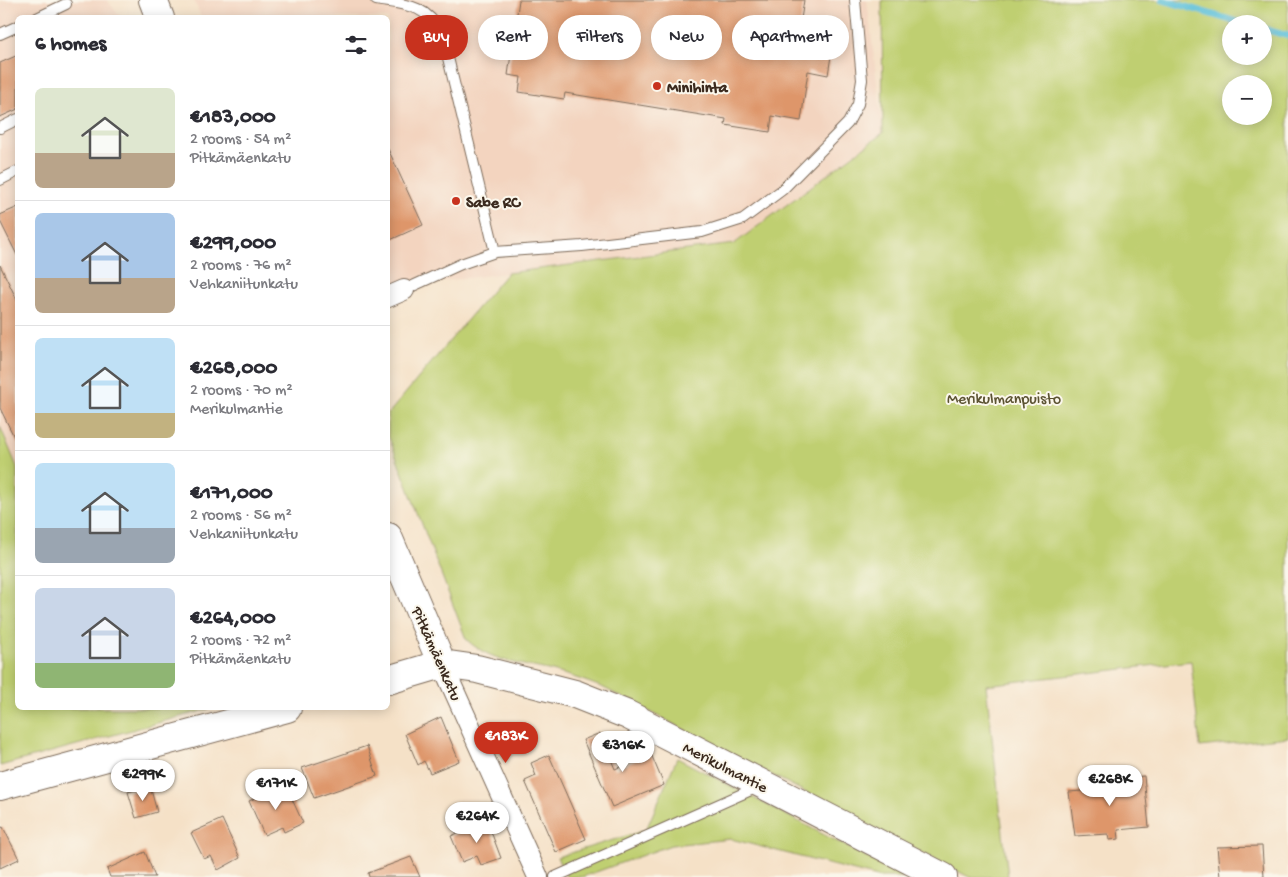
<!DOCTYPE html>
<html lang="en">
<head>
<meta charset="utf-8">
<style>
  body { margin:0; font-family:"Gochi Hand",sans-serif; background:#f2f2f3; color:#2b2b33; height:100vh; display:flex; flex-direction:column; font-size:19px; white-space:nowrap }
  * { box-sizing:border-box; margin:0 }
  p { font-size:16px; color:#7c7c81 }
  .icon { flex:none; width:28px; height:28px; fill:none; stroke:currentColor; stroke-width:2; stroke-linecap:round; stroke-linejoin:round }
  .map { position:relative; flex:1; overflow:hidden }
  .side { position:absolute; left:15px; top:15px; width:375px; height:695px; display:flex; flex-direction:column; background:#fff; border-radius:8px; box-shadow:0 2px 12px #0003 }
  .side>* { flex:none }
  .banner { position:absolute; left:405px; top:15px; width:475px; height:45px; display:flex; gap:10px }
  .tools { position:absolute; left:1222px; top:15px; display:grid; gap:10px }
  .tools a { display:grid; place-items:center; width:50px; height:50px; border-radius:50%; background:#fff; box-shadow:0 2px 12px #0003; font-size:25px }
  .price { position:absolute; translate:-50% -42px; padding:0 11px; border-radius:18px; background:#fff; color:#222; font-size:16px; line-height:32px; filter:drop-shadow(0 1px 2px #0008) }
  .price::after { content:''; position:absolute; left:50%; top:30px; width:15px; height:11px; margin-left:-8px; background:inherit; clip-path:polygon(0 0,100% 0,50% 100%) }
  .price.on { background:#c8321e; color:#fff }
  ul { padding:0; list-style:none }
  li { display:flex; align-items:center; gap:15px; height:125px; padding:0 20px }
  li+li { border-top:1px solid #e1e1e2 }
  li span { display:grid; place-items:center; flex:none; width:140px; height:100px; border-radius:8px; color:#555 }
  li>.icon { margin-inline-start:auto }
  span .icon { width:60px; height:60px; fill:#fffc; stroke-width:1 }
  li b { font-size:21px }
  h2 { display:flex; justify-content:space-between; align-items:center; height:60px; padding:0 20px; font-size:21px }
  .chip { padding:0 18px; border-radius:22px; background:#fff; box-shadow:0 2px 12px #0003; font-size:18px; line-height:45px }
  .chip.on { background:#c8321e; color:#fff }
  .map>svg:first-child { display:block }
</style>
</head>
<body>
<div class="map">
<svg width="1288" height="877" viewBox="0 0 1288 877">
  <rect width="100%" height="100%" fill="#fbf7ec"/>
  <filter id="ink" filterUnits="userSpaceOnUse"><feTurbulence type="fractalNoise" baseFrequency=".02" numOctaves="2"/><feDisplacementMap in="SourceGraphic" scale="10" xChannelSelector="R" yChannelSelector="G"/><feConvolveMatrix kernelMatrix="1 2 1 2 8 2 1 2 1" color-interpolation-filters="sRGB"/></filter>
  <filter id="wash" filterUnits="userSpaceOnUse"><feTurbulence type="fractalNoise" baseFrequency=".0096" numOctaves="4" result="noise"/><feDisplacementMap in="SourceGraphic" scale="20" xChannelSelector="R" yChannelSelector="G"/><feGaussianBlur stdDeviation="1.12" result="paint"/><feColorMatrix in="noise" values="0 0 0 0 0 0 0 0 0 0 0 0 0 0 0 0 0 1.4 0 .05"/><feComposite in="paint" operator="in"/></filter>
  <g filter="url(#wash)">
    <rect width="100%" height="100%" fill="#f5e1c7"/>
    <!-- built -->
    <path fill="#f3d4bf" d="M 7,0 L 107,0 L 120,17 L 18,18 L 18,562 L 0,567 L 0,2 Z
      M 194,0 L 867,0 L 883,133 L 734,244 L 388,288 L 388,18 L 201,17 Z"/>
    <!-- green -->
    <path fill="#bfcf71" stroke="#7d7c48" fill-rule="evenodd" d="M 882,0 L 1288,0 L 1288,737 L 1200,747 L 1191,661 L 986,685 L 1008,877 L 969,877 L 604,688 C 588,682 572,676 556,672 C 525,664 489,662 466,639 L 388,435 L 388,414 L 507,273 L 734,244 L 883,133 ZM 1231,24 L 1264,24 L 1264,56 L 1231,56 ZM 1231,84 L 1264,84 L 1264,116 L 1231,116 Z
      M 0,426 L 17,467 L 18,708 L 212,708 L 0,766 Z
      M 677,758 L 905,877 L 878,877 L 731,839 L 671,845 L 582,877 L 567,877 L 557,857 L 646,830 Z"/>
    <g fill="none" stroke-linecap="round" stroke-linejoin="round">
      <!-- stream -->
      <path stroke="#5bc0d9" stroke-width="7" d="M 1163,0 L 1244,24
        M 1264,29 L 1288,36"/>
    </g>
    <g id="blocks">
      <!-- building -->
      <path fill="#de966b" d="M 519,0 L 804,0 L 799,32 L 834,37 L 828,75 L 808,71 L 801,121 L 772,116 L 770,132 L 725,125 L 726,119 L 565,93 L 564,99 L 519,92 L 521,77 L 508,75 Z
        M 18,55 L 18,109 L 0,117 L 0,63 Z
        M 388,149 L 423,225 L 388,241 Z
        M 18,207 L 18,257 L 0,221 L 0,215 Z
        M 0,265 L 18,302 L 18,445 L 0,408 Z
        M 441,717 L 459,761 L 430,773 L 424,761 L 418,765 L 405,734 Z
        M 600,733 L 615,769 L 651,754 L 664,785 L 612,807 L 583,740 Z
        M 367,746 L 377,776 L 314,798 L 302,768 Z
        M 549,755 L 586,839 L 556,852 L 525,781 L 536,776 L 531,763 Z
        M 1144,776 L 1149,827 L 1118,830 L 1119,839 L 1109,840 L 1108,834 L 1075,836 L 1069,792 L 1094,790 L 1093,780 Z
        M 285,784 L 303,823 L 284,832 L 282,827 L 264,835 L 249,801 Z
        M 150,786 L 157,812 L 136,818 L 128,792 Z
        M 222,819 L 240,858 L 218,870 L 211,856 L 204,859 L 191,833 Z
        M 487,821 L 501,858 L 481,865 L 477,856 L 462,862 L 451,836 Z
        M 3,827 L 19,859 L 0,868 L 0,828 Z
        M 1262,846 L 1264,877 L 1220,877 L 1217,847 Z
        M 145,852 L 155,877 L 110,877 L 107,869 Z
        M 411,857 L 420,877 L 369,877 L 368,873 Z"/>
    </g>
  </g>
  <g filter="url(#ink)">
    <use href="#blocks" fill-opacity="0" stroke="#7c6a59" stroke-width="1"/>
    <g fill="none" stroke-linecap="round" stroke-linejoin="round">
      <!-- lane casing -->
      <g stroke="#7c6a59" stroke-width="12">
        <path id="lane" d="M 376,0 C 408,5 424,4 442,33 L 495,252
          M 37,18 L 66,4
          M 0,34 L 18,26
          M 0,128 L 18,119
          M 0,180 L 18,171
          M 404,290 L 461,264 L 495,252 L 582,246 L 702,232 L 743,219 L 782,190 L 848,123 L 858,104 L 862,80 L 855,0
          M 555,877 L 760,786"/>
      </g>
      <!-- street casing -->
      <g stroke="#7c6a59" stroke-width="22">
        <path id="street" d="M 388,297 L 404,290
          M 442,664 L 538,877"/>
      </g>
      <!-- secondary casing -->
      <g stroke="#7c6a59" stroke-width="30">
        <path id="secondary" d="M 153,0 L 160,18
          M 388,537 L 442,664
          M 388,680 L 442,664 L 477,669 L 575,694 L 628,715 L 943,877
          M 0,786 L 287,708"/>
      </g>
      <!-- lane -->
      <use href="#lane" stroke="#fff" stroke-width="10"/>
      <!-- street -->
      <use href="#street" stroke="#fff" stroke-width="20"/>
      <!-- secondary -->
      <use href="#secondary" stroke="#fff" stroke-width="28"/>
    </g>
  </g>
  <!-- markers -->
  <g fill="#c8321e" stroke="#fbf7ec" stroke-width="2">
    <circle cx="657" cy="86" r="5"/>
    <circle cx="456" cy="201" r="5"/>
  </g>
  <g text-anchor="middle" stroke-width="4" stroke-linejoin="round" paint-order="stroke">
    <!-- poi labels -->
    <g font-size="16" font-weight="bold" fill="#3b2a1e" stroke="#fbf7ec" text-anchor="start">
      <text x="667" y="92">Minihinta</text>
      <text x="466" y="207">Sabe RC</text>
    </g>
    <!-- park labels -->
    <g font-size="16" fill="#5c5333" stroke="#fbf7ec">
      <text x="1004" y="403">Merikulmanpuisto</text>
    </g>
    <!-- street labels -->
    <g font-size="16" fill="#3b2a1e" stroke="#fbf7ec">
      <text transform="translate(438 653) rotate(66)" y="6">Pitkämäenkatu</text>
      <text transform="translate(726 766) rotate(27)" y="6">Merikulmantie</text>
    </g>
  </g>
</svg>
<div class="tools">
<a>+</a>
<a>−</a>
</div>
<b class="price on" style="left:506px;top:764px">€183K</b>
<b class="price" style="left:623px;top:773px">€316K</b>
<b class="price" style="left:143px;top:802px">€299K</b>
<b class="price" style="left:1110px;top:807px">€268K</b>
<b class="price" style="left:276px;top:811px">€171K</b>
<b class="price" style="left:477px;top:844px">€264K</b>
<div class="banner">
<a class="chip on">Buy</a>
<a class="chip">Rent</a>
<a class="chip">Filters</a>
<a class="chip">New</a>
<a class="chip">Apartment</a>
</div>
<section class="side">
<h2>6 homes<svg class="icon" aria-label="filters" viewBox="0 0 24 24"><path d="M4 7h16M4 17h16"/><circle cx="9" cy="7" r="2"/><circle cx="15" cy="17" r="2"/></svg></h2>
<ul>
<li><span style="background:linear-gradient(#dfe7d0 65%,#b9a48a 0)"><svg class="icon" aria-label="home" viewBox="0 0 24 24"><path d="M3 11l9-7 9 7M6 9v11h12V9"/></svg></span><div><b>€183,000</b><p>2 rooms · 54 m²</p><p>Pitkämäenkatu</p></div></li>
<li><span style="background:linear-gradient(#a9c7e8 65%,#b9a48a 0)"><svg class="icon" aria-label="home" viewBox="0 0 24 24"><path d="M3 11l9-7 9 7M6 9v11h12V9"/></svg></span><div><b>€299,000</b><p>2 rooms · 76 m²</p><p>Vehkaniitunkatu</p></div></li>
<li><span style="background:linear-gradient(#bfe0f5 75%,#c2b280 0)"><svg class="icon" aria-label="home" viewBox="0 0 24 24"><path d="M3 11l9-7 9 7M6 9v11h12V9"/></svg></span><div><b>€268,000</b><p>2 rooms · 70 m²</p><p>Merikulmantie</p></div></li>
<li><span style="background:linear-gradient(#bfe0f5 65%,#9aa5b1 0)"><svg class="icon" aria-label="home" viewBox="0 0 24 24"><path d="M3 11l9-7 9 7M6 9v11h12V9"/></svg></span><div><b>€171,000</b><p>2 rooms · 56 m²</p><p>Vehkaniitunkatu</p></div></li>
<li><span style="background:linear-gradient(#c9d6e8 75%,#8fb573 0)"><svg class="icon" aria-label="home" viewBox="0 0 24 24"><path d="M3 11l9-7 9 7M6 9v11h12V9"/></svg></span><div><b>€264,000</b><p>2 rooms · 72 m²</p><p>Pitkämäenkatu</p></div></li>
</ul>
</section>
</div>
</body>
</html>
